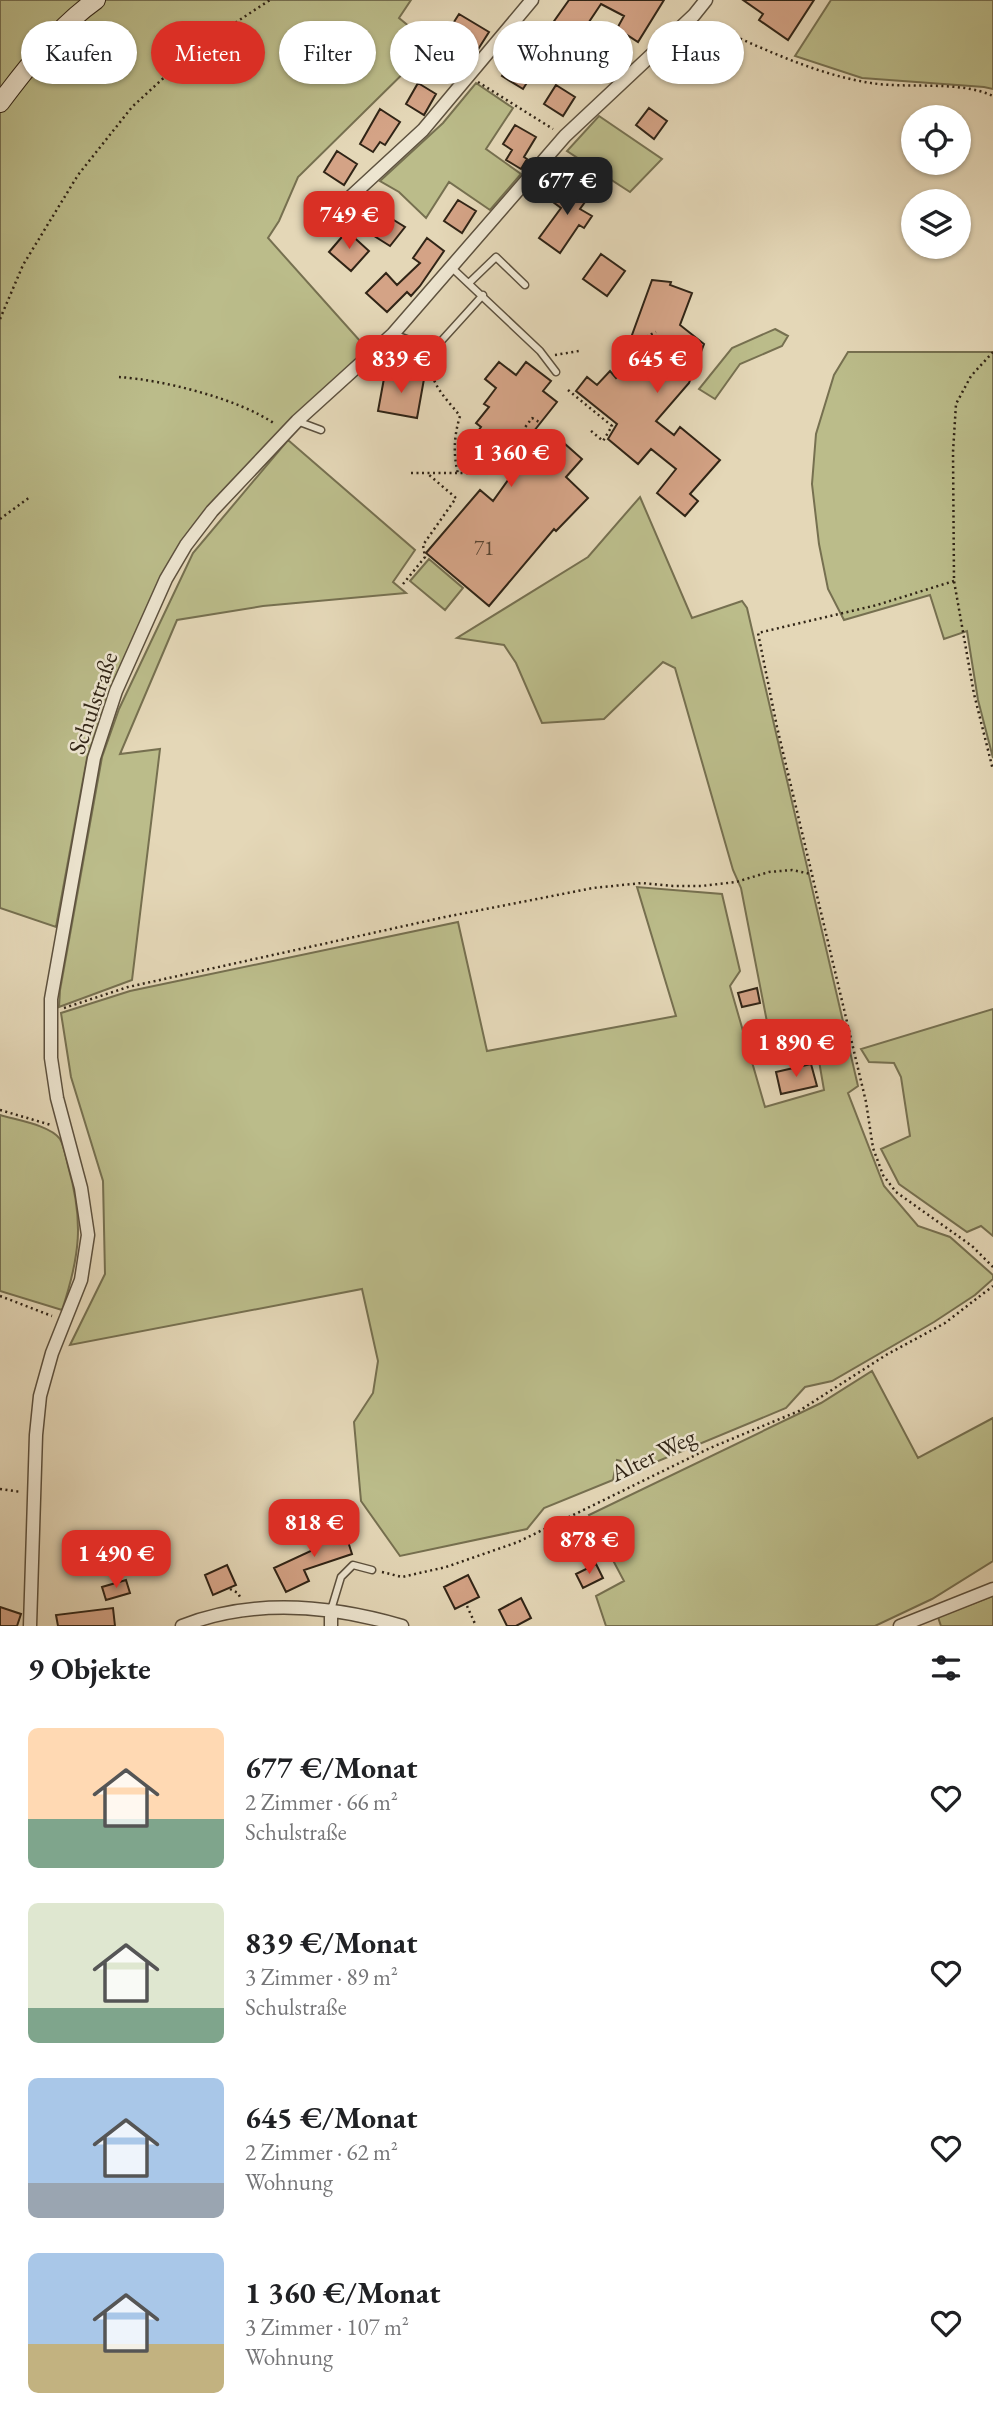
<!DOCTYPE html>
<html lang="de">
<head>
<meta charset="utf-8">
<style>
  body { margin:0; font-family:"EB Garamond",serif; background:#f2f2f2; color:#202124; height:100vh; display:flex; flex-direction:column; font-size:26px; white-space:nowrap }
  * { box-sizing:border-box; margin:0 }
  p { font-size:23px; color:#757577 }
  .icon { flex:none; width:38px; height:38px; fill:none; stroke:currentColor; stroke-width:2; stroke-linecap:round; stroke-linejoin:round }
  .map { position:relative; height:1626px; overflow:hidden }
  .drawer { display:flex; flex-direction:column; background:#fff; flex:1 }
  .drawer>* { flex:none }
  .top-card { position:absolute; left:21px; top:21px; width:952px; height:63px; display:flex; gap:14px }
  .controls { position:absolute; left:901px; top:105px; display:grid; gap:14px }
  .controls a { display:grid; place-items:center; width:70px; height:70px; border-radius:50%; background:#fff; box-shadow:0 2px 5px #0004; font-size:35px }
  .price { position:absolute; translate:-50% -60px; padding:0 16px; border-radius:14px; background:#d93025; color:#fff; font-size:23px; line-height:46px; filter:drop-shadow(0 2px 4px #0008) }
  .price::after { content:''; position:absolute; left:50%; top:42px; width:21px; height:16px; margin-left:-10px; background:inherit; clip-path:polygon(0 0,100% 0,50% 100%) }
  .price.active { background:#222; color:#fff }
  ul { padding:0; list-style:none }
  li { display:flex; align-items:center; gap:21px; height:175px; padding:0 28px }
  li span { display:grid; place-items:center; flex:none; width:196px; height:140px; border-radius:10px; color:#555 }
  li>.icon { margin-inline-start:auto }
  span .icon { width:84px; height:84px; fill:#fffc; stroke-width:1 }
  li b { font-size:30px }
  h2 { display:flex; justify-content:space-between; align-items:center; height:84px; padding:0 28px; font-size:30px }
  .tag { padding:0 24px; border-radius:32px; background:#fff; box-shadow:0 2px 5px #0004; font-size:24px; line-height:63px }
  .tag.active { background:#d93025; color:#fff }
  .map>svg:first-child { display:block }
</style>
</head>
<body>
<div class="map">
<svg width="993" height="1626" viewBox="0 0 993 1626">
  <rect width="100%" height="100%" fill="#e4d7b7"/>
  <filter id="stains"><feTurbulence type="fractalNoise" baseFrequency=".00286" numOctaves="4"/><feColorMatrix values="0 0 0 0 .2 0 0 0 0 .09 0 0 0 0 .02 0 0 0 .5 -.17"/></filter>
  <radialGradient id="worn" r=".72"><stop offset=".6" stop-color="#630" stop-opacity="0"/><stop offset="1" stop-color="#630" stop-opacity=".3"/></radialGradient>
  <!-- green -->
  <path fill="#bbbc8a" stroke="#767050" stroke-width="2" d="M 0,0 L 411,0 L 399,18 L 432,45 L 298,177 L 279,221 L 268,238 L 369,351 L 178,548 L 111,693 L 87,758 L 56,927 L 0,908 Z
    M 831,0 L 993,0 L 993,89 L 984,87 L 862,78 L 795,56 Z
    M 476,83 L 513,108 L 486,149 L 521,174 L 490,210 L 449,182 L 426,218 L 399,192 L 380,181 L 443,123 Z
    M 599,116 L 662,159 L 630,192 L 567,151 Z
    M 775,329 L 788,336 L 782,346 L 740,364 L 715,399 L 699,389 L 732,348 Z
    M 848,352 L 993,352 L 993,758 L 978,700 L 967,631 L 944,639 L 930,595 L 844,620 L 828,589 L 819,544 L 812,484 L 816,434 L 834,375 Z
    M 288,440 L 415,550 L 393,582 L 406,593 L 263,606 L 177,620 L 120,754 L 160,749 L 132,980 L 59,1007 L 60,990 L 102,757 L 119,709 L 193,553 Z
    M 640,497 L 692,618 L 742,601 L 747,608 L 858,1086 L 848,1093 L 884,1186 L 918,1226 L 950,1237 L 993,1275 L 993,1279 L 975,1295 L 934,1322 L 832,1381 L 805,1387 L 786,1408 L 644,1467 L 617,1460 L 613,1480 L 544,1508 L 527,1529 L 400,1556 L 361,1501 L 354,1422 L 373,1393 L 378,1361 L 362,1289 L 70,1345 L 105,1274 L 103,1181 L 71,1077 L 61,1013 L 130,991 L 458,922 L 487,1051 L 676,1016 L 637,887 L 722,894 L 740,971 L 730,986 L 765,1107 L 824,1090 L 818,1055 L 774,1058 L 741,888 L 733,870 L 675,668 L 663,662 L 604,719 L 542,723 L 516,663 L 504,645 L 457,638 L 588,557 Z
    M 429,559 L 463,588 L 445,610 L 410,581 Z
    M 993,1009 L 993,1236 L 981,1226 L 967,1232 L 899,1184 L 881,1149 L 910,1136 L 901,1077 L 894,1063 L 869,1062 L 861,1049 Z
    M 0,1115 C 16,1120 50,1125 60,1139 C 64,1146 66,1158 68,1166 C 84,1221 80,1256 62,1310 L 0,1291 Z
    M 872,1371 L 918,1458 L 993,1418 L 993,1561 L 932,1599 L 875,1626 L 606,1626 L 596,1596 L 624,1581 L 589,1515 L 821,1403 Z
    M 993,1596 L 993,1626 L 941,1626 L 938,1617 Z"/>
  <!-- building -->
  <path fill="#d4a386" stroke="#302416" stroke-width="2" fill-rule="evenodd" d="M 569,0 L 664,0 L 638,42 L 627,35 L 606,70 L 602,68 L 595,79 L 540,41 ZM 601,4 L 624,16 L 609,43 L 585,28 Z
    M 743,0 L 814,0 L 788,40 L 759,20 L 763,14 Z
    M 459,14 L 489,32 L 477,51 L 447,33 Z
    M 517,51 L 538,65 L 523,89 L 502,76 Z
    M 418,83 L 436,94 L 424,115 L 406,104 Z
    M 556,85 L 575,97 L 563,116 L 544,104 Z
    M 649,108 L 667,121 L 654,139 L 636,125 Z
    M 380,109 L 400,122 L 385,145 L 380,142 L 373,152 L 360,144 Z
    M 515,125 L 536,137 L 524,157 L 527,159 L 521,169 L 506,160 L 512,150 L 503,144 Z
    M 337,151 L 357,164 L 344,185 L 324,172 Z
    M 569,180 L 590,195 L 580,209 L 592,216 L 584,228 L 579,225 L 560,253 L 539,238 L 561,208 L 553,202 Z
    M 458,200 L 476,211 L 462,233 L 444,221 Z
    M 384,214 L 405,227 L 390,246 L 371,234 Z
    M 347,231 L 369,251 L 351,271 L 329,252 Z
    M 427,238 L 444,251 L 420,286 L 411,296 L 407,292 L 387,312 L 366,293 L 386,273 L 397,285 L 420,263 L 413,258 Z
    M 601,254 L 625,271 L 607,296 L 583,279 Z
    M 652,280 L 671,282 L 670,285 L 692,293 L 680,325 L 704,344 L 689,383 L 656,421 L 674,435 L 680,427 L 720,460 L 690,494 L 698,501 L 685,516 L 657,493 L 676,469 L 651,449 L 638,464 L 608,439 L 617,424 L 576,391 L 587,377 L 597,385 L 610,371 L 616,378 L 647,348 L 632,335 Z
    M 499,362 L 516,375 L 526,362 L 551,381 L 543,391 L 557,402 L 534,431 L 542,437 L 539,441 L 555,455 L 565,444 L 582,459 L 566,477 L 588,498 L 556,531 L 554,529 L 489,606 L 426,553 L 480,490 L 493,501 L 518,466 L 496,446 L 481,462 L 464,449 L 481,427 L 476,423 L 489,407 L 484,404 L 496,388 L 485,379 Z
    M 385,373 L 424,379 L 417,418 L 378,411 Z
    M 757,988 L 760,1003 L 742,1007 L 738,993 Z
    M 811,1064 L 817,1086 L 781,1094 L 776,1072 Z
    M 344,1529 L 352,1554 L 304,1570 L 309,1581 L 286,1592 L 274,1568 L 313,1550 L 310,1540 Z
    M 596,1564 L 603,1578 L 583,1588 L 576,1574 Z
    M 227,1565 L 236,1585 L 213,1595 L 205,1575 Z
    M 468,1575 L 479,1597 L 455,1609 L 444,1587 Z
    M 126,1580 L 130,1593 L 106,1600 L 102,1587 Z
    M 521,1598 L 531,1618 L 516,1626 L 507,1626 L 499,1610 Z
    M 0,1607 L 21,1614 L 17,1626 L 0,1626 Z
    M 113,1608 L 115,1626 L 58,1626 L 56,1615 Z"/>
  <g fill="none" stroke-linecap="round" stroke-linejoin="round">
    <!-- lane casing -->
    <g stroke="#5d513e" stroke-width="9">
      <path id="lane" d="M 451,267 L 540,351 L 556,372
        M 469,283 L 496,257 L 525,285
        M 393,334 L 434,349 L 483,295
        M 297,421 L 321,430
        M 331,1610 L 341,1577 L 353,1565 L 372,1570"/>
    </g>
    <!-- street casing -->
    <g stroke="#5d513e" stroke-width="15">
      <path id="street" d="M 345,202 L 423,130 L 532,0
        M 331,1610 L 331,1626
        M 30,1626 L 36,1435 L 40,1396 L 52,1353 L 81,1280 L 88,1235 L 81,1188 L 57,1098 L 51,1058 L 51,999 L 94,758 L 116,691 L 166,579 L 186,545 L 212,511 L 297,421 L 393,334 L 565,136 L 694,15 L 706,0
        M 182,1626 C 253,1598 330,1605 402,1626
        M 900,1626 L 993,1589"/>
    </g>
    <!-- secondary casing -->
    <g stroke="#302416" stroke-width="20">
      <path id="secondary" d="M 0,103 C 27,67 59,26 96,0"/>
    </g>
    <!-- path -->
    <path stroke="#302416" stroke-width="2.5" stroke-dasharray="2 3.5" stroke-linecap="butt" d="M 705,23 C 758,46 813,74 871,83 C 908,89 959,80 993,96
      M 478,82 L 553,129
      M 0,319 L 23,265 L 78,175 L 132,107 L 195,49 L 270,0
      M 631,344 L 656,332
      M 993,352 L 971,376 L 956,404 L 953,452 L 954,581 L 974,694 L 993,770
      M 555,355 L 579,351
      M 432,359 C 427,382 447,399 460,416 C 454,436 453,453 458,474
      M 119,377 C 164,380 239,399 275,424
      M 568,390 L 612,426 L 603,441 L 590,430
      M 411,473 L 491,473 L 532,418 L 539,422
      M 0,519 L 30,497
      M 954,581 L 877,605 L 758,633 L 777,727 L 866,1102 L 873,1148 L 883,1175 L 896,1192 L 972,1246 L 993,1267
      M 403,584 L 425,557 L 423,545 L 456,498 L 428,474
      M 64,1008 L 128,987 L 445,917 L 593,888 L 642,883 L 673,886 L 701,886 L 736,882 L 769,872 L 792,870 L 811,874
      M 0,1110 L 51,1125
      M 0,1296 L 52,1316
      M 0,1489 L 21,1492
      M 382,1572 L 402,1577 L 446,1567 L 518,1542 L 710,1448 L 799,1411 L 886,1355 L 945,1323 L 993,1286
      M 230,1589 L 238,1593 L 240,1597
      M 467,1606 L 476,1626"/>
    <!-- lane -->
    <use href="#lane" stroke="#ede5d0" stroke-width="6"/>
    <!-- street -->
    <use href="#street" stroke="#ede5d0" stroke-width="12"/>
    <!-- secondary -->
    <use href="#secondary" stroke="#ede5d0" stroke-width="18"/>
  </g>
  <g text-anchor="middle" stroke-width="5" stroke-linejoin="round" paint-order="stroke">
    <!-- number labels -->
    <g font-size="21" fill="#594432">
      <text x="484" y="555">71</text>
    </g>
    <!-- street labels -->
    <g font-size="24" fill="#302416" stroke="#ede5d0">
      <text transform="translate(93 703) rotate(-71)" y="8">Schulstraße</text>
      <text transform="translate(653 1455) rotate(-26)" y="8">Alter Weg</text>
    </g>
  </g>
  <rect width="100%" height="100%" filter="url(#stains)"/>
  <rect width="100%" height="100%" fill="url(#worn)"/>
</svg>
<div class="controls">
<a><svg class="icon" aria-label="locate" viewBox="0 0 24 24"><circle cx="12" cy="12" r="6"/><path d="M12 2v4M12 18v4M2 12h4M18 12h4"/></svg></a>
<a><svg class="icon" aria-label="layers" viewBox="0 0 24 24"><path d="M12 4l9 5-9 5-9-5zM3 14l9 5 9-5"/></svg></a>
</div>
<b class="price active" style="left:567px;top:217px">677 €</b>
<b class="price" style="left:349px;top:251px">749 €</b>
<b class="price" style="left:401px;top:395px">839 €</b>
<b class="price" style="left:657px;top:395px">645 €</b>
<b class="price" style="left:511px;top:489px">1 360 €</b>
<b class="price" style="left:796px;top:1079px">1 890 €</b>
<b class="price" style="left:314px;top:1559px">818 €</b>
<b class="price" style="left:589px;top:1576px">878 €</b>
<b class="price" style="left:116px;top:1590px">1 490 €</b>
<div class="top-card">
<a class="tag">Kaufen</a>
<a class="tag active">Mieten</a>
<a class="tag">Filter</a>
<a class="tag">Neu</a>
<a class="tag">Wohnung</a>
<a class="tag">Haus</a>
</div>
</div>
<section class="drawer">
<h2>9 Objekte<svg class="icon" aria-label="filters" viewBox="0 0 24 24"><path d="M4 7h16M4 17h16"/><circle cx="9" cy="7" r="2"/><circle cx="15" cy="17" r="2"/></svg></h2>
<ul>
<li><span style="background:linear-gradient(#ffd9b3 65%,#7fa58c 0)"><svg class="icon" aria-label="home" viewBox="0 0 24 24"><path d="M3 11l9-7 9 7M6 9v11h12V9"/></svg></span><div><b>677 €/Monat</b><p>2 Zimmer · 66 m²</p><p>Schulstraße</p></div><svg class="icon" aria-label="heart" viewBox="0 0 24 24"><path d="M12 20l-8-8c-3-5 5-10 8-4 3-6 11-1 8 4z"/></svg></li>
<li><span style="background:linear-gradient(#dfe7d0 75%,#7fa58c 0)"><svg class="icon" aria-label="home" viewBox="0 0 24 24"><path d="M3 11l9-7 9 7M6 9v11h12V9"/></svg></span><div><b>839 €/Monat</b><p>3 Zimmer · 89 m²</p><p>Schulstraße</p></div><svg class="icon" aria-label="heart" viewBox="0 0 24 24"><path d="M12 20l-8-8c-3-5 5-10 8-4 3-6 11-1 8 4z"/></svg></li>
<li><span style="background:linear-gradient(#a9c7e8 75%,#9aa5b1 0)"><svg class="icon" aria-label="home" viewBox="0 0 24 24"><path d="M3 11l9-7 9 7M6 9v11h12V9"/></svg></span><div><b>645 €/Monat</b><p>2 Zimmer · 62 m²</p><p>Wohnung</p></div><svg class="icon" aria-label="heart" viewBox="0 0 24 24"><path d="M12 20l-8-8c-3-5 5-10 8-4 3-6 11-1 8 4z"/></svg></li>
<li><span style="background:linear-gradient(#a9c7e8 65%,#c2b280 0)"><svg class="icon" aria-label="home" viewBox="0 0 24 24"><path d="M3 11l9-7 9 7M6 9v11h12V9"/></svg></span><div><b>1 360 €/Monat</b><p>3 Zimmer · 107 m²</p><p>Wohnung</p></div><svg class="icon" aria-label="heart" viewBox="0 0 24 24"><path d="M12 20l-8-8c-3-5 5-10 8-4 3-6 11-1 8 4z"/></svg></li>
</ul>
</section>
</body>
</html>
